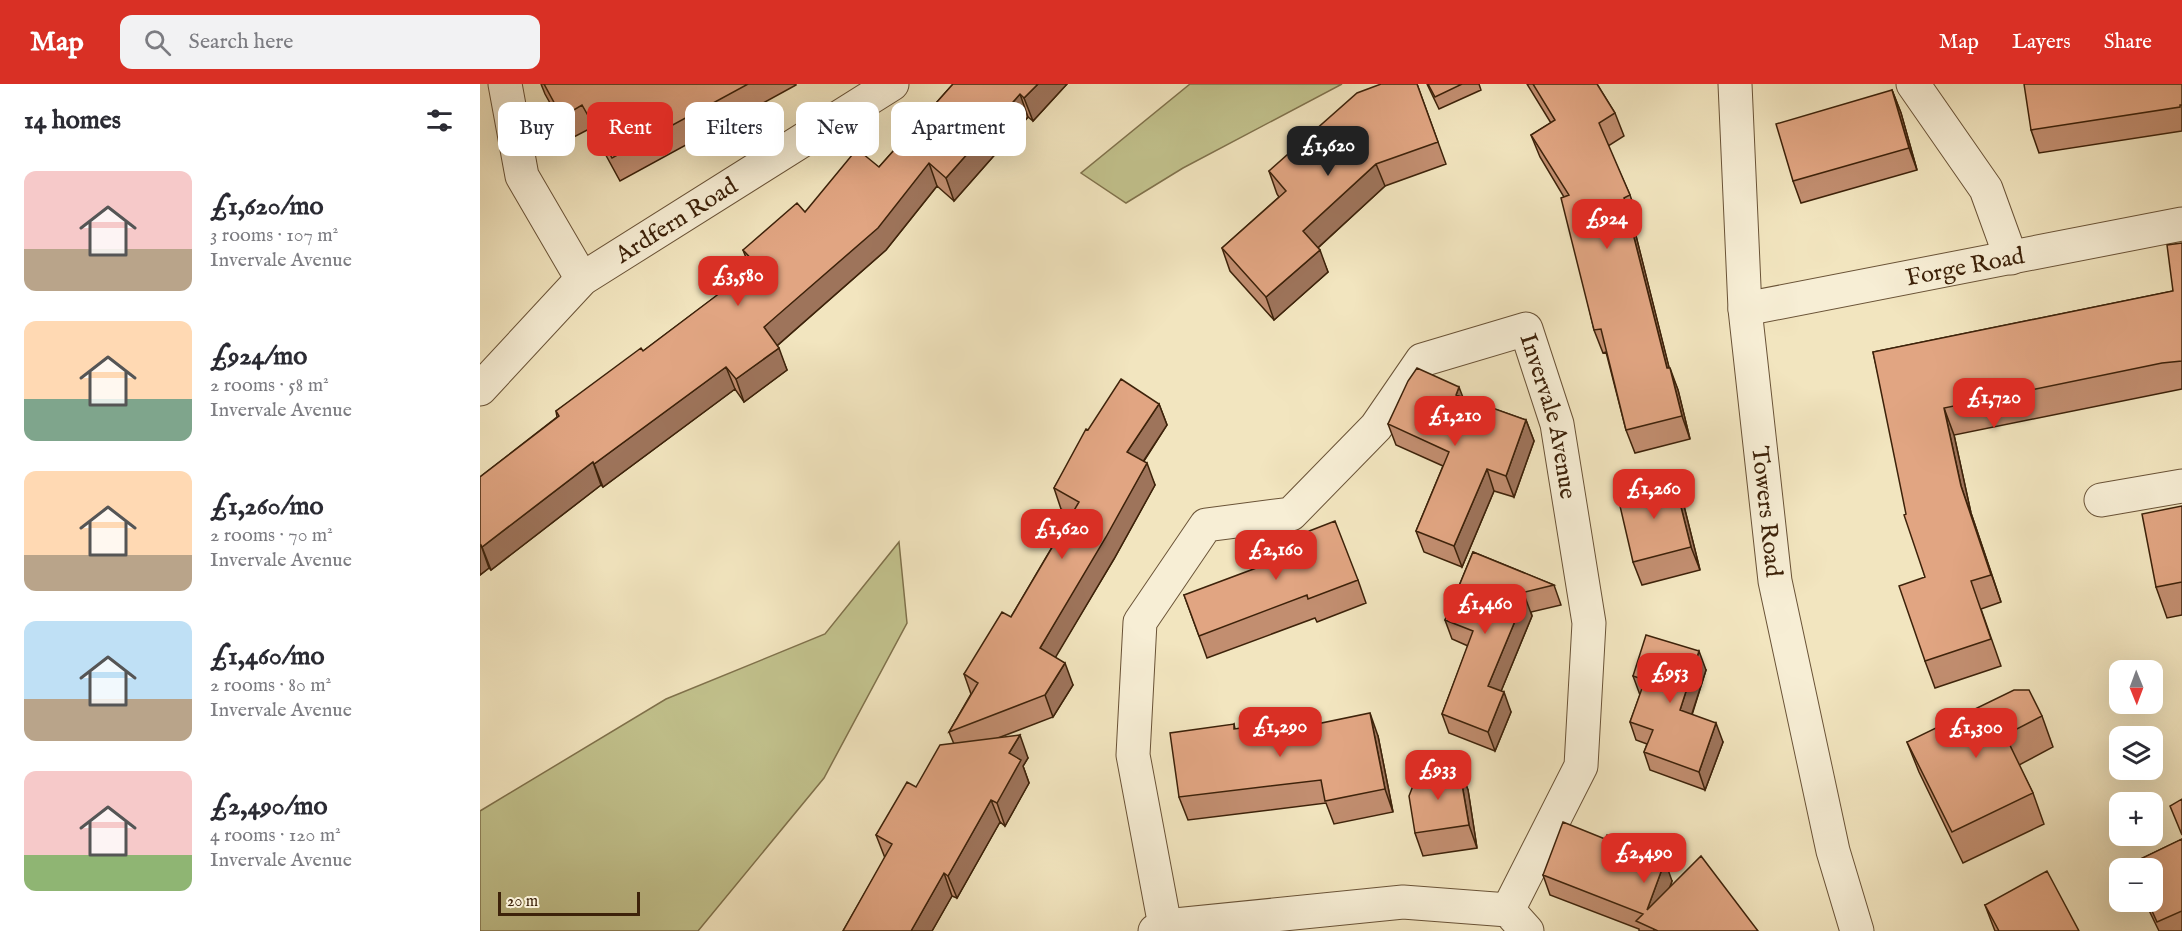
<!DOCTYPE html>
<html lang="en">
<head>
<meta charset="utf-8">
<style>
  body { margin:0; font-family:"IM FELL English",serif; background:#f2f2f3; color:#2b2b33; height:100vh; display:flex; flex-direction:column; font-size:22px; white-space:nowrap }
  * { box-sizing:border-box; margin:0 }
  p { font-size:20px; color:#7c7c81 }
  .icon { flex:none; width:33px; height:33px; fill:none; stroke:currentColor; stroke-width:2; stroke-linecap:round; stroke-linejoin:round }
  .map { position:relative; flex:1; overflow:hidden }
  .drawer { display:flex; flex-direction:column; background:#fff; width:480px }
  .drawer>* { flex:none }
  .top-card { position:absolute; left:18px; top:18px; width:570px; height:54px; display:flex; gap:12px }
  .needle { width:39px; rotate:179deg }
  .controls { position:absolute; left:1629px; top:576px; display:grid; gap:12px }
  .controls a { display:grid; place-items:center; width:54px; height:54px; border-radius:12px; background:#fff; box-shadow:0 6px 24px #0002; font-size:30px }
  .scale { position:absolute; left:18px; bottom:15px; width:142px; box-sizing:border-box; padding-left:6px; border:3px solid #3d220a; border-top:0; font-size:16px; line-height:21px; white-space:nowrap; color:#3d220a; -webkit-text-stroke:4px #f7eed5; paint-order:stroke }
  .price { position:absolute; translate:-50% -51px; padding:0 14px; border-radius:12px; background:#d93025; color:#fff; font-size:20px; line-height:39px; filter:drop-shadow(0 2px 3px #0008) }
  .price::after { content:''; position:absolute; left:50%; top:36px; width:18px; height:14px; margin-left:-9px; background:inherit; clip-path:polygon(0 0,100% 0,50% 100%) }
  .price.on { background:#222; color:#fff }
  ul { padding:0; list-style:none }
  li { display:flex; align-items:center; gap:18px; height:150px; padding:0 24px }
  li span { display:grid; place-items:center; flex:none; width:168px; height:120px; border-radius:12px; color:#555 }
  li>.icon { margin-inline-start:auto }
  span .icon { width:72px; height:72px; fill:#fffc; stroke-width:1 }
  li b { font-size:26px }
  h2 { display:flex; justify-content:space-between; align-items:center; height:72px; padding:0 24px; font-size:26px }
  .tag { padding:0 21px; border-radius:12px; background:#fff; box-shadow:0 6px 24px #0002; font-size:21px; line-height:54px }
  .tag.on { background:#d93025; color:#fff }
  header { display:flex; align-items:center; gap:36px; box-sizing:border-box; height:84px; padding:0 30px; background:#d93025; color:#fff }
  header strong { font-size:28px }
  nav { display:flex; gap:33px; margin-inline-start:auto; font-size:21px }
  .search { width:420px; height:54px; background:#f2f2f3; display:flex; align-items:center; gap:15px; box-sizing:border-box; padding:0 21px; border-radius:12px; color:#7c7c81; font-size:22px }
  main { display:flex; flex:1; min-height:0 }
  .map>svg:first-child { display:block }
</style>
</head>
<body>
<header>
<strong>Map</strong>
<div class="search"><svg class="icon" aria-label="search" viewBox="0 0 24 24"><circle cx="10" cy="10" r="6"/><path d="M15 15l6 6"/></svg>Search here</div>
<nav><a>Map</a><a>Layers</a><a>Share</a></nav>
</header>
<main>
<section class="drawer">
<h2>14 homes<svg class="icon" aria-label="filters" viewBox="0 0 24 24"><path d="M4 7h16M4 17h16"/><circle cx="9" cy="7" r="2"/><circle cx="15" cy="17" r="2"/></svg></h2>
<ul>
<li><span style="background:linear-gradient(#f6c9c9 65%,#b9a48a 0)"><svg class="icon" aria-label="home" viewBox="0 0 24 24"><path d="M3 11l9-7 9 7M6 9v11h12V9"/></svg></span><div><b>£1,620/mo</b><p>3 rooms · 107 m²</p><p>Invervale Avenue</p></div></li>
<li><span style="background:linear-gradient(#ffd9b3 65%,#7fa58c 0)"><svg class="icon" aria-label="home" viewBox="0 0 24 24"><path d="M3 11l9-7 9 7M6 9v11h12V9"/></svg></span><div><b>£924/mo</b><p>2 rooms · 58 m²</p><p>Invervale Avenue</p></div></li>
<li><span style="background:linear-gradient(#ffd9b3 70%,#b9a48a 0)"><svg class="icon" aria-label="home" viewBox="0 0 24 24"><path d="M3 11l9-7 9 7M6 9v11h12V9"/></svg></span><div><b>£1,260/mo</b><p>2 rooms · 70 m²</p><p>Invervale Avenue</p></div></li>
<li><span style="background:linear-gradient(#bfe0f5 65%,#b9a48a 0)"><svg class="icon" aria-label="home" viewBox="0 0 24 24"><path d="M3 11l9-7 9 7M6 9v11h12V9"/></svg></span><div><b>£1,460/mo</b><p>2 rooms · 80 m²</p><p>Invervale Avenue</p></div></li>
<li><span style="background:linear-gradient(#f6c9c9 70%,#8fb573 0)"><svg class="icon" aria-label="home" viewBox="0 0 24 24"><path d="M3 11l9-7 9 7M6 9v11h12V9"/></svg></span><div><b>£2,490/mo</b><p>4 rooms · 120 m²</p><p>Invervale Avenue</p></div></li>
</ul>
</section>
<div class="map">
<svg width="1702" height="847" viewBox="0 0 1702 847">
  <rect width="100%" height="100%" fill="#f2e5bf"/>
  <filter id="stains"><feTurbulence type="fractalNoise" baseFrequency=".00333" numOctaves="4"/><feColorMatrix values="0 0 0 0 .2 0 0 0 0 .09 0 0 0 0 .02 0 0 0 .5 -.17"/></filter>
  <radialGradient id="worn" r=".72"><stop offset=".6" stop-color="#630" stop-opacity="0"/><stop offset="1" stop-color="#630" stop-opacity=".3"/></radialGradient>
  <!-- green -->
  <path fill="#c2c28d" stroke="#80724c" stroke-width="1.5" d="M 710,0 L 862,0 L 703,84 L 646,119 L 601,89 Z
    M 419,458 L 427,539 L 344,694 L 218,847 L 0,847 L 0,727 L 186,615 L 345,550 Z"/>
  <g fill="none" stroke-linecap="round" stroke-linejoin="round">
    <!-- minor casing -->
    <g stroke="#6a5337" stroke-width="35">
      <g id="minor">
        <path d="M 25,0 L 42,92 L 102,195"/>
        <path id="s1" d="M 1255,0 L 1265,225 L 1295,497 L 1353,767 L 1377,847"/>
        <path d="M 1433,0 L 1506,105 L 1531,174"/>
        <path id="s2" d="M 1265,225 L 1702,140"/>
        <path id="s3" d="M 0,305 L 102,195 L 412,0"/>
        <path d="M 1621,416 L 1702,402"/>
        <path id="s4" d="M 685,842 L 653,671 L 660,538 L 726,441 L 811,430 L 896,343 L 942,276 L 1046,245 L 1077,340 L 1109,539 L 1101,682 L 1028,826"/>
        <path d="M 675,847 L 685,842 L 923,818 L 1028,826 L 1047,847"/>
      </g>
    </g>
    <!-- minor -->
    <use href="#minor" stroke="#f7eed5" stroke-width="33"/>
  </g>
  <!-- wall -->
  <path fill="#c28e70" stroke="#3d220a" stroke-width="1.5" d="M 61,0 L 316,0 L 316,1 L 140,97 L 111,44 L 90,55 L 65,10 Z
    M 473,0 L 587,0 L 553,37 L 548,33 L 474,117 L 457,102 L 406,166 L 297,262 L 307,286 L 264,318 L 255,305 L 123,403 L 121,401 L 11,486 L 9,484 L 0,491 L 0,393 L 77,333 L 76,327 L 163,267 L 271,186 L 263,166 L 399,83 Z
    M 937,0 L 966,80 L 905,102 L 838,164 L 848,188 L 794,236 L 750,187 L 742,164 L 799,113 L 797,110 L 789,87 Z
    M 947,0 L 999,0 L 1001,6 L 959,25 Z
    M 1047,0 L 1117,0 L 1135,29 L 1144,52 L 1128,62 L 1150,111 L 1158,134 L 1152,136 L 1189,284 L 1198,306 L 1210,355 L 1155,369 L 1146,346 L 1126,268 L 1123,269 L 1114,246 L 1084,113 L 1060,73 L 1051,51 L 1071,39 Z
    M 1702,0 L 1702,47 L 1559,69 L 1551,46 Z
    M 1412,6 L 1421,29 L 1437,86 L 1321,119 L 1313,97 Z
    M 1702,159 L 1702,305 L 1474,351 L 1491,429 L 1521,518 L 1501,525 L 1521,582 L 1455,604 L 1445,577 L 1445,493 L 1393,268 L 1693,207 Z
    M 983,314 L 1046,336 L 1054,357 L 1034,413 L 1014,407 L 982,483 L 944,468 L 936,447 L 963,382 L 916,361 L 908,340 Z
    M 679,320 L 687,341 L 664,377 L 675,401 L 634,475 L 575,573 L 593,601 L 573,633 L 518,654 L 548,674 L 543,682 L 549,699 L 525,742 L 520,738 L 477,814 L 472,812 L 452,847 L 363,847 L 405,774 L 396,751 L 474,660 L 469,648 L 491,610 L 484,590 L 531,533 L 591,431 L 581,425 L 574,404 L 608,346 Z
    M 1194,395 L 1203,418 L 1220,486 L 1162,501 L 1153,478 Z
    M 1702,422 L 1702,531 L 1687,534 L 1676,503 Z
    M 993,468 L 1074,501 L 1081,521 L 1051,528 L 1052,532 L 1021,607 L 1031,628 L 1015,667 L 969,649 L 962,630 L 988,562 L 972,555 L 965,536 Z
    M 878,496 L 886,519 L 837,538 L 835,534 L 727,574 L 704,511 Z
    M 1226,586 L 1212,631 L 1243,658 L 1225,706 L 1170,686 L 1164,668 L 1167,660 L 1156,656 L 1150,638 L 1160,611 L 1153,592 Z
    M 1562,632 L 1573,663 L 1539,681 L 1553,709 L 1564,740 L 1483,779 L 1439,688 L 1427,658 Z
    M 821,637 L 823,643 L 898,652 L 913,728 L 854,740 L 846,719 L 708,736 L 699,713 L 754,640 L 755,645 Z
    M 979,683 L 988,706 L 997,764 L 943,772 L 935,749 Z
    M 1702,755 L 1702,847 L 1679,847 L 1665,818 L 1672,818 L 1672,784 L 1652,784 L 1650,780 Z
    M 1063,791 L 1192,797 L 1190,803 L 1278,847 L 1159,847 L 1159,845 L 1070,811 Z
    M 1505,821 L 1599,847 L 1515,847 Z"/>
  <!-- shaded-wall -->
  <path fill="#9e745b" stroke="#3d220a" stroke-width="1.5" d="M 558,0 L 587,0 L 553,37 L 544,14 Z
    M 1412,6 L 1421,29 L 1437,86 L 1429,64 Z
    M 540,10 L 548,33 L 474,117 L 466,94 Z
    M 449,79 L 457,102 L 406,166 L 292,266 L 284,243 Z
    M 896,80 L 905,102 L 831,170 L 823,147 Z
    M 1144,114 L 1152,136 L 1195,307 L 1187,284 Z
    M 840,166 L 848,188 L 794,236 L 786,213 Z
    M 299,264 L 307,286 L 264,318 L 256,295 Z
    M 246,283 L 255,305 L 123,403 L 114,380 Z
    M 1190,284 L 1198,306 L 1210,355 L 1202,332 Z
    M 979,303 L 987,324 L 976,311 Z
    M 679,320 L 687,341 L 655,390 L 647,368 Z
    M 1464,324 L 1474,351 L 1491,429 L 1521,518 L 1481,402 Z
    M 1046,336 L 1054,357 L 1034,413 L 1026,392 Z
    M 113,378 L 121,401 L 11,486 L 2,463 Z
    M 667,379 L 675,401 L 634,475 L 568,586 L 560,564 Z
    M 1007,385 L 1014,407 L 982,483 L 974,462 Z
    M 1194,395 L 1203,418 L 1220,486 L 1211,463 Z
    M 1,461 L 9,484 L 0,491 L 0,462 Z
    M 1045,513 L 1052,532 L 1015,622 L 1008,602 Z
    M 1219,567 L 1226,586 L 1207,645 L 1200,626 Z
    M 585,579 L 593,601 L 573,633 L 565,611 Z
    M 1024,608 L 1031,628 L 1015,667 L 1008,648 Z
    M 890,629 L 898,652 L 913,728 L 905,705 Z
    M 1236,639 L 1243,658 L 1225,706 L 1219,688 Z
    M 540,651 L 548,674 L 543,682 L 549,699 L 525,742 L 517,719 L 529,669 Z
    M 979,683 L 988,706 L 997,764 L 989,741 Z
    M 511,716 L 520,738 L 477,814 L 468,792 Z
    M 1185,777 L 1192,797 L 1174,846 L 1167,826 Z
    M 464,789 L 472,812 L 452,847 L 431,847 Z"/>
  <!-- building -->
  <path fill="#e1a582" stroke="#3d220a" stroke-width="1.5" d="M 64,0 L 268,0 L 132,74 L 102,21 L 82,33 Z
    M 473,0 L 558,0 L 544,14 L 540,10 L 466,94 L 449,79 L 398,144 L 284,243 L 299,264 L 256,295 L 246,283 L 114,380 L 113,378 L 2,463 L 1,461 L 0,462 L 0,393 L 79,332 L 76,327 L 161,264 L 163,267 L 277,181 L 263,166 L 317,119 L 325,128 L 377,65 L 399,83 Z
    M 901,0 L 937,0 L 958,58 L 896,80 L 823,147 L 840,166 L 786,213 L 742,164 L 806,107 L 789,87 L 877,9 Z
    M 948,0 L 982,0 L 955,13 Z
    M 1053,0 L 1117,0 L 1135,29 L 1119,39 L 1150,111 L 1144,114 L 1187,284 L 1190,284 L 1202,332 L 1146,346 L 1121,245 L 1114,246 L 1081,114 L 1089,111 L 1051,51 L 1075,36 Z
    M 1544,0 L 1702,0 L 1702,21 L 1700,21 L 1700,23 L 1551,46 Z
    M 1412,6 L 1429,64 L 1313,97 L 1296,40 Z
    M 1702,159 L 1702,277 L 1682,279 L 1464,324 L 1481,402 L 1511,491 L 1491,497 L 1511,555 L 1445,577 L 1419,502 L 1445,493 L 1424,431 L 1426,430 L 1393,268 L 1693,207 L 1687,161 Z
    M 937,284 L 979,303 L 976,311 L 1046,336 L 1026,392 L 1007,385 L 974,462 L 936,447 L 969,368 L 908,340 L 928,297 Z
    M 641,295 L 679,320 L 647,368 L 667,379 L 626,453 L 560,564 L 585,579 L 565,611 L 469,648 L 498,599 L 484,590 L 522,528 L 531,533 L 599,418 L 574,404 L 606,345 L 608,346 Z
    M 1194,395 L 1211,463 L 1153,478 L 1137,409 Z
    M 1702,422 L 1702,498 L 1676,503 L 1662,430 Z
    M 855,437 L 878,496 L 828,515 L 827,511 L 719,552 L 704,511 L 811,471 L 806,456 Z
    M 993,468 L 1074,501 L 1037,510 L 1045,513 L 1008,602 L 1024,608 L 1008,648 L 962,630 L 993,547 L 965,536 Z
    M 1166,551 L 1219,567 L 1200,626 L 1236,639 L 1219,688 L 1164,668 L 1173,646 L 1150,638 L 1165,596 L 1153,592 Z
    M 1534,606 L 1549,606 L 1562,632 L 1525,651 L 1553,709 L 1472,748 L 1427,658 Z
    M 890,629 L 905,705 L 845,717 L 841,696 L 699,713 L 690,649 L 754,640 L 754,645 L 821,637 L 822,643 Z
    M 540,651 L 529,669 L 541,676 L 517,719 L 511,716 L 468,792 L 464,789 L 431,847 L 363,847 L 412,760 L 396,751 L 427,698 L 436,703 L 460,661 Z
    M 979,683 L 989,741 L 935,749 L 929,712 L 938,689 Z
    M 1702,715 L 1702,751 L 1690,722 Z
    M 1083,738 L 1125,755 L 1127,751 L 1185,777 L 1167,826 L 1221,772 L 1278,847 L 1178,847 L 1156,837 L 1163,830 L 1063,791 Z
    M 1702,755 L 1702,827 L 1677,838 L 1668,818 L 1672,818 L 1672,784 L 1652,784 L 1650,780 Z
    M 1567,787 L 1599,847 L 1519,847 L 1505,821 Z"/>
  <g text-anchor="middle" stroke-width="5" stroke-linejoin="round" paint-order="stroke">
    <!-- street labels -->
    <g font-size="24" fill="#3d220a" stroke="#f7eed5">
      <text dy="8" stroke="none"><textPath href="#s3" startOffset="261">Ardfern Road</textPath></text>
      <text dy="8" stroke="none"><textPath href="#s2" startOffset="224">Forge Road</textPath></text>
      <text dy="8" stroke="none"><textPath href="#s4" startOffset="912">Invervale Avenue</textPath></text>
      <text dy="8" stroke="none"><textPath href="#s1" startOffset="429">Towers Road</textPath></text>
    </g>
  </g>
  <rect width="100%" height="100%" filter="url(#stains)"/>
  <rect width="100%" height="100%" fill="url(#worn)"/>
</svg>
<div class="controls">
<a><svg class="needle" viewBox="-14 -14 28 28"><path d="M0-13l5 13h-10z" fill="#e53935"/><path d="M0 13l5-13h-10z" fill="#7c7c81"/></svg></a>
<a><svg class="icon" aria-label="layers" viewBox="0 0 24 24"><path d="M12 4l9 5-9 5-9-5zM3 14l9 5 9-5"/></svg></a>
<a>+</a>
<a>−</a>
</div>
<div class="scale">20 m</div>
<b class="price on" style="left:848px;top:93px">£1,620</b>
<b class="price" style="left:1127px;top:166px">£924</b>
<b class="price" style="left:258px;top:223px">£3,580</b>
<b class="price" style="left:1514px;top:345px">£1,720</b>
<b class="price" style="left:975px;top:363px">£1,210</b>
<b class="price" style="left:1174px;top:436px">£1,260</b>
<b class="price" style="left:582px;top:476px">£1,620</b>
<b class="price" style="left:796px;top:497px">£2,160</b>
<b class="price" style="left:1005px;top:551px">£1,460</b>
<b class="price" style="left:1190px;top:620px">£953</b>
<b class="price" style="left:800px;top:674px">£1,290</b>
<b class="price" style="left:1496px;top:675px">£1,300</b>
<b class="price" style="left:958px;top:717px">£933</b>
<b class="price" style="left:1164px;top:800px">£2,490</b>
<div class="top-card">
<a class="tag">Buy</a>
<a class="tag on">Rent</a>
<a class="tag">Filters</a>
<a class="tag">New</a>
<a class="tag">Apartment</a>
</div>
</div>
</main>
</body>
</html>
